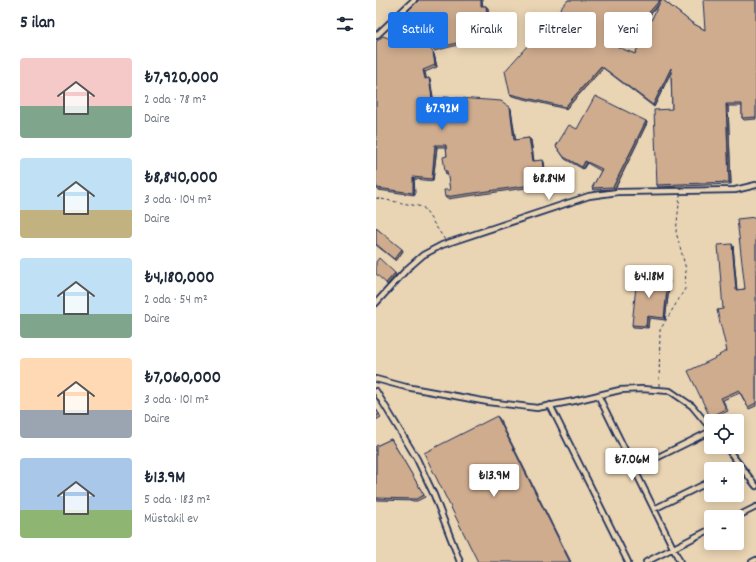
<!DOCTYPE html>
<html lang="tr">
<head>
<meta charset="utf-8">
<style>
  body { margin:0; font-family:Dekko,sans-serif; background:#f6f6f7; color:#1f2937; height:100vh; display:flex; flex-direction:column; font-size:15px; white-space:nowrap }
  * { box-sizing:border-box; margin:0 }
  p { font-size:13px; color:#747a83 }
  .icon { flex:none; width:22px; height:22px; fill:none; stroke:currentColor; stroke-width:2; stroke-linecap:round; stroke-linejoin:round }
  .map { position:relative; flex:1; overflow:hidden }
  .sheet { display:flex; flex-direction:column; background:#fff; width:376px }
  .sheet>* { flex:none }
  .banner { position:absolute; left:12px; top:12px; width:308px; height:36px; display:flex; gap:8px }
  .controls { position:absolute; left:328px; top:414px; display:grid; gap:8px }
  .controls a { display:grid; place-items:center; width:40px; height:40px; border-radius:4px; background:#fff; box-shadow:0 2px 10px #0003; font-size:20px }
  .price { position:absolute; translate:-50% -34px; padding:0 9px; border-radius:4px; background:#fff; color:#222; font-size:13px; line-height:26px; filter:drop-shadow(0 1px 2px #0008) }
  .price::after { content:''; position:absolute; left:50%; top:24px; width:12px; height:9px; margin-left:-6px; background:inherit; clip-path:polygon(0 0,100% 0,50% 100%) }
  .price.current { background:#1a73e8; color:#fff }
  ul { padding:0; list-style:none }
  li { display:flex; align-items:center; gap:12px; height:100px; padding:0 20px }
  li span { display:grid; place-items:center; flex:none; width:112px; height:80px; border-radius:4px; color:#555 }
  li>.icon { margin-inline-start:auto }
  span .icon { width:48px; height:48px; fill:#fffc; stroke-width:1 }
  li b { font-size:17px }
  h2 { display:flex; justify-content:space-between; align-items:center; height:48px; padding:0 20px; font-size:17px }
  .tag { padding:0 14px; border-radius:4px; background:#fff; box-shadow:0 2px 10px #0003; font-size:14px; line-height:36px }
  .tag.current { background:#1a73e8; color:#fff }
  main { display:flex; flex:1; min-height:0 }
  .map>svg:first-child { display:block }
</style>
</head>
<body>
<main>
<section class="sheet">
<h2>5 ilan<svg class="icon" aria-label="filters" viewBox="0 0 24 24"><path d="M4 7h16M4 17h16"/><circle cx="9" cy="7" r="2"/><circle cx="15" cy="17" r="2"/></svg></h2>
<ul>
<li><span style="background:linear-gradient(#f6c9c9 60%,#7fa58c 0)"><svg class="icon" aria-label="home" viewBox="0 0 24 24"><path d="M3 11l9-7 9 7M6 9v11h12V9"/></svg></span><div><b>₺7,920,000</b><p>2 oda · 78 m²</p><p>Daire</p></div></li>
<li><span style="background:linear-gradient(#bfe0f5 65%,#c2b280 0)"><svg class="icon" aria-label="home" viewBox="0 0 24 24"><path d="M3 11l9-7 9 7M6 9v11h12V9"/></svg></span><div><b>₺8,840,000</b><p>3 oda · 104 m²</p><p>Daire</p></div></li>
<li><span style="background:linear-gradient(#bfe0f5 70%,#7fa58c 0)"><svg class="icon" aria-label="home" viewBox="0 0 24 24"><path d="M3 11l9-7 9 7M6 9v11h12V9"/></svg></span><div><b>₺4,180,000</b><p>2 oda · 54 m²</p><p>Daire</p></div></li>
<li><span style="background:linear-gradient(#ffd9b3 65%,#9aa5b1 0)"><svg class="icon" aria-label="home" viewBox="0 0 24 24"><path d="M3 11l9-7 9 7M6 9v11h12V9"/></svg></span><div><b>₺7,060,000</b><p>3 oda · 101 m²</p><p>Daire</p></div></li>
<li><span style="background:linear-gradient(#a9c7e8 65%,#8fb573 0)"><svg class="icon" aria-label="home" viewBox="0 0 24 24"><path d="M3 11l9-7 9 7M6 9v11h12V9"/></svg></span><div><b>₺13.9M</b><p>5 oda · 183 m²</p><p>Müstakil ev</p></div></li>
</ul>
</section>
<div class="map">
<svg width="380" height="562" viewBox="0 0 380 562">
  <rect width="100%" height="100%" fill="#e9d4b3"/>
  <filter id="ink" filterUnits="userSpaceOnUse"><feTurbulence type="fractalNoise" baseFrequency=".025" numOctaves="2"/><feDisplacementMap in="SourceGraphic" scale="8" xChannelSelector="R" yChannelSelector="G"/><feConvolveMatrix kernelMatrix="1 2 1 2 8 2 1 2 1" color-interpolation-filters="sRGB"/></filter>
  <g filter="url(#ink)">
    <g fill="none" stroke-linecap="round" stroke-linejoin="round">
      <!-- minor casing -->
      <g stroke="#1b2f5e" stroke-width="8">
        <path id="minor" d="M 0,36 L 38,0
          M 0,303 L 31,269 L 47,255 L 66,245 L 213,196 L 242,192 L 359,190 L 380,185
          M 0,379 L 30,387 L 112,402 L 161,408 L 198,401 L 244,390 L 266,389 L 294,391 L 316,406 L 335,429
          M 0,391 L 41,459 L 58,495 L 84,562
          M 222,395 L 304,562
          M 174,405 L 252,562
          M 350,447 L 380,486
          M 258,469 L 335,431
          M 278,509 L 335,481
          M 360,517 L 380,507
          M 270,562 L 335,529
          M 376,562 L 380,560"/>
      </g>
      <!-- path -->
      <path stroke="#1b2f5e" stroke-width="1" stroke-dasharray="3 3" stroke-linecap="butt" d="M 0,198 L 47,207 L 69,240
        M 283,386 L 284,330 L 309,289 L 310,269 L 300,232 L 304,195"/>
      <!-- minor -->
      <use href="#minor" stroke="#e9d4b3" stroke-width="4.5"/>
    </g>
    <!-- wall -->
    <path fill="#b2947a" stroke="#1b2f5e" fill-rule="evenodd" d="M 43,0 L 106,0 L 106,6 L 110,6 L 112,8 L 114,37 L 58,51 L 57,49 L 55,27 L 47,32 L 26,24 L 25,22 Z
      M 192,0 L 287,0 L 316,23 L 329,30 L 380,0 L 380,119 L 368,120 L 366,118 L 366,106 L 352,106 L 355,184 L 282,187 L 281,185 L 296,109 L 295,72 L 278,107 L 227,68 L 190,109 L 136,96 L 134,94 ZM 283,5 L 259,54 L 243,48 L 243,40 L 237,35 L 249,22 L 259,31 Z
      M 0,42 L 58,54 L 61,67 L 49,72 L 50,79 L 53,78 L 54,80 L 58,105 L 134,107 L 135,109 L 139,140 L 153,138 L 155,140 L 158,161 L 168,162 L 171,185 L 71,199 L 69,197 L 74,190 L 72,173 L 70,174 L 69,171 L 71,156 L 70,147 L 61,147 L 57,181 L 38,179 L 39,195 L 2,190 L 1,188 L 1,185 L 0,185 Z
      M 270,121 L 271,123 L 239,189 L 218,190 L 216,188 L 225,171 L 211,163 L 207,169 L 189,159 L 180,146 L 201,129 Z
      M 380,217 L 380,406 L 373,409 L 364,393 L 347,400 L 352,411 L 335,419 L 334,417 L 344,356 L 351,351 L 347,309 L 357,246 L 361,290 L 369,289 Z
      M 0,228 L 27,251 L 20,261 L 0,245 Z
      M 294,281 L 289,320 L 273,318 L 272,328 L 257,327 L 256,325 Z
      M 0,409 L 5,417 L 0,420 Z
      M 15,439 L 49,497 L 41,501 L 0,500 L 0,446 Z"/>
    <!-- shaded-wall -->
    <path fill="#917863" stroke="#1b2f5e" d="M 105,0 L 106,0 L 107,8 L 105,6 Z
      M 284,0 L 287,0 L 259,31 L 258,29 Z
      M 110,6 L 112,8 L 114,37 L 113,35 Z
      M 247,20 L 249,22 L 237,35 L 235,33 Z
      M 241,38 L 243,40 L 244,49 L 242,47 Z
      M 57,52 L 58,54 L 61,67 L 59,65 Z
      M 225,66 L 227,68 L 190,109 L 189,107 Z
      M 295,68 L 296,70 L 278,107 L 277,105 Z
      M 47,70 L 49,72 L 51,81 L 49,79 Z
      M 53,78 L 54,80 L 59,107 L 57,105 Z
      M 350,104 L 352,106 L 355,184 L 353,182 Z
      M 134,107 L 135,109 L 140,142 L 138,140 Z
      M 270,121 L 271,123 L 239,189 L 237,187 Z
      M 153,138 L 155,140 L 158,163 L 157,161 Z
      M 59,145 L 61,147 L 57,181 L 56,179 Z
      M 167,160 L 168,162 L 171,185 L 170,183 Z
      M 209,161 L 211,163 L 207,169 L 206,167 Z
      M 37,177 L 38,179 L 39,195 L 37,193 Z
      M 356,244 L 357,246 L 361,292 L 360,290 Z
      M 26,249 L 27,251 L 20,261 L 18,259 Z
      M 19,273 L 20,275 L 11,285 L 10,283 Z
      M 292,279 L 294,281 L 289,320 L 288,318 Z
      M 271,316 L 273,318 L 272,328 L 270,326 Z
      M 121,416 L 123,418 L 195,562 L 194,562 Z"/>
    <!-- building -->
    <path fill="#cfac8e" stroke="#1b2f5e" d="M 43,0 L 105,0 L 105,6 L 110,6 L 113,35 L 57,49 L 55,25 L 45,30 L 25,22 L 24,19 Z
      M 192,0 L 284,0 L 258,29 L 247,20 L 235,33 L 241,38 L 242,47 L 259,54 L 285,0 L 287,0 L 316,23 L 329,30 L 327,0 L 380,0 L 380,117 L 366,118 L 366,104 L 350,104 L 353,182 L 281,185 L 278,110 L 296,109 L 295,68 L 277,105 L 225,66 L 189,107 L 134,94 L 129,71 Z
      M 7,36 L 25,43 L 39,44 L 48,43 L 57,52 L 59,65 L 47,70 L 49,79 L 53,78 L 57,105 L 69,104 L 68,97 L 125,101 L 134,107 L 138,140 L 153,138 L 157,161 L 167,160 L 170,183 L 69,197 L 68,190 L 74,190 L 71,171 L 69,171 L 67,157 L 71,156 L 70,145 L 59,145 L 56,179 L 37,177 L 37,193 L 1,188 L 0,183 L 0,42 Z
      M 219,96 L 270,121 L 237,187 L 216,188 L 226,169 L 209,161 L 206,167 L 188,157 L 180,146 L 193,125 L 201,129 Z
      M 380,217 L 380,403 L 372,407 L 363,390 L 345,398 L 350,409 L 334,417 L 312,371 L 344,356 L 343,355 L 351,351 L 341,310 L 347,309 L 342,245 L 356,244 L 360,290 L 369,289 L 361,219 Z
      M 0,228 L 26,249 L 18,259 L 0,244 Z
      M 3,258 L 19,273 L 10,283 L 0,274 L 0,262 Z
      M 261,276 L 292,279 L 288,318 L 271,316 L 270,326 L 256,325 Z
      M 0,409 L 3,414 L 0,417 Z
      M 121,416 L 194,562 L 102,562 L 48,453 Z
      M 15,439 L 48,495 L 40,499 L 0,498 L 0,446 Z"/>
  </g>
</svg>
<div class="controls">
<a><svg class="icon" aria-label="locate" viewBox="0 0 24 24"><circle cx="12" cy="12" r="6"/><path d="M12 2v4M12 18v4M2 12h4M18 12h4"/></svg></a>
<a>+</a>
<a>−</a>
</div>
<b class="price current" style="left:66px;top:131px">₺7.92M</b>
<b class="price" style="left:173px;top:201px">₺8.84M</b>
<b class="price" style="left:273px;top:299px">₺4.18M</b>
<b class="price" style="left:256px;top:482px">₺7.06M</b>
<b class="price" style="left:118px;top:498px">₺13.9M</b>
<div class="banner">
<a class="tag current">Satılık</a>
<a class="tag">Kiralık</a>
<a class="tag">Filtreler</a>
<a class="tag">Yeni</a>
</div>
</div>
</main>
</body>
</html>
